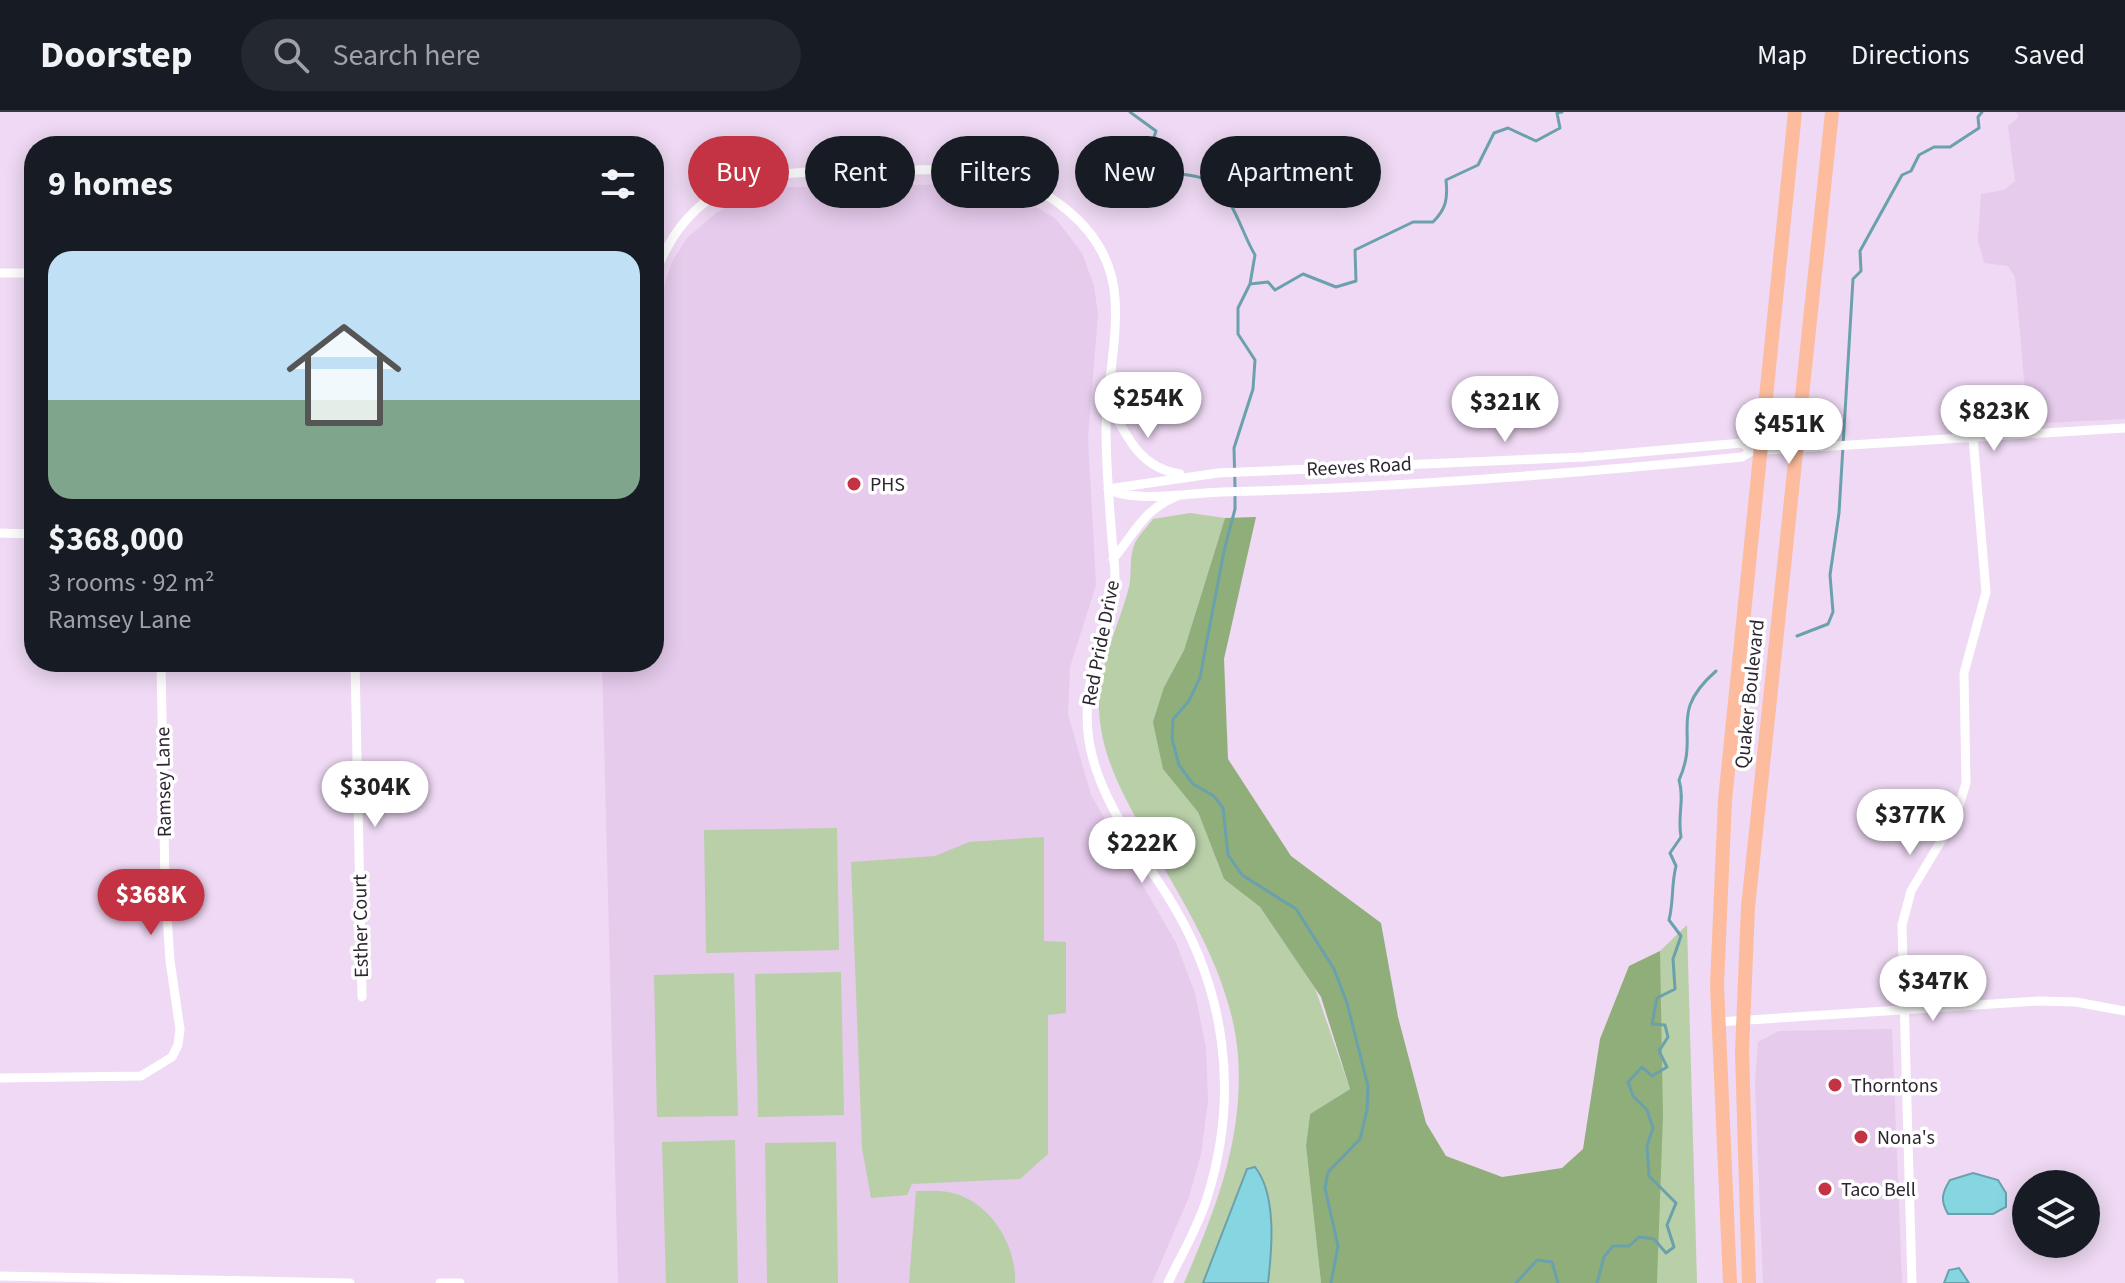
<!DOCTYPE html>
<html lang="en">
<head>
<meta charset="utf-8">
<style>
  body { margin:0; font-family:"Source Sans 3",sans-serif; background:#242831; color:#f1f3f6; height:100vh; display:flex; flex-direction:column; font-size:30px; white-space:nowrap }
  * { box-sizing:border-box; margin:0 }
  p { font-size:26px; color:#9ea1a6 }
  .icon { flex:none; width:44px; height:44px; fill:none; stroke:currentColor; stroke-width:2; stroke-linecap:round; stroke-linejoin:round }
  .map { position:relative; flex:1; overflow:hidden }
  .drawer { position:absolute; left:24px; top:24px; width:640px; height:536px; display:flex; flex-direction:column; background:#171b24; border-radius:32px; box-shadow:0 4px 20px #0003 }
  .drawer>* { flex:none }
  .guide { position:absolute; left:688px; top:24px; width:760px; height:72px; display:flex; gap:16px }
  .buttons { position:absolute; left:2012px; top:1058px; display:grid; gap:16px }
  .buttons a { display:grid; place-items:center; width:88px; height:88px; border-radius:50%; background:#171b24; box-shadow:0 4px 20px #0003; font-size:40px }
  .price { position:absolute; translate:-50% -68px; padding:0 18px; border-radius:28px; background:#fff; color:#222; font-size:26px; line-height:52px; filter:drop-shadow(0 2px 4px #0008) }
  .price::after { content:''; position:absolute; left:50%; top:48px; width:24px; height:18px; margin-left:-12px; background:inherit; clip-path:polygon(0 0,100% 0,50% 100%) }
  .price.current { background:#c33343; color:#fff }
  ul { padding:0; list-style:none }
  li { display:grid; align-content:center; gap:16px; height:424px; padding:0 24px }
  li+li { border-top:2px solid #363941 }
  li span { display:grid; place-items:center; height:248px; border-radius:24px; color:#555 }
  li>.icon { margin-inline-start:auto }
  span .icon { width:144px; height:144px; fill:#fffc; stroke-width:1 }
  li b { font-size:34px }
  h2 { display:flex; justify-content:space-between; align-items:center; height:96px; padding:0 24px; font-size:34px }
  .pill { padding:0 28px; border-radius:36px; background:#171b24; box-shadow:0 4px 20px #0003; font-size:28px; line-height:72px }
  .pill.current { background:#c33343; color:#fff }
  header { display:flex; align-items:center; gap:48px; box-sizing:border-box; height:112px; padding:0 40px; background:#171b24; border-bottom:2px solid #363941 }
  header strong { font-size:38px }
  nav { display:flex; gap:44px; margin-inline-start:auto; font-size:28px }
  .search { width:560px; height:72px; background:#242831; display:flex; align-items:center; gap:20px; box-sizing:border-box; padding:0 28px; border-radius:44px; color:#9ea1a6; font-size:30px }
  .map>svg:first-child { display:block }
</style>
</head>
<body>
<header>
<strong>Doorstep</strong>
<div class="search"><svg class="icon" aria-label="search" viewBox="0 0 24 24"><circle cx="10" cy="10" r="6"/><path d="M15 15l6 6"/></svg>Search here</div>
<nav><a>Map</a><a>Directions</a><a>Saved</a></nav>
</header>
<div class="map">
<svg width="2125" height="1171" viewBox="0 0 2125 1171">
  <rect width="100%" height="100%" fill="#efd9f4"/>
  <!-- built -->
  <path fill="#e6cbec" d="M 2016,0 L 2125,0 L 2125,307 L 2028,312 L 2015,165 L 2008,154 L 1984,151 L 1978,128 L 1981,82 L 2004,78 L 2015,69 L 2008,14 L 2019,5 Z
    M 969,72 L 1010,79 L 1056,107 L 1082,141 L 1094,174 L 1098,202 L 1088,326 L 1096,473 L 1070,555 L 1068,602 L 1091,683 L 1176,831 L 1195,881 L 1206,936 L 1208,989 L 1201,1042 L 1189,1085 L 1152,1171 L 618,1171 L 602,550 L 654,550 L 654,445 L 664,445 L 662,193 L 665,171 L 673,148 L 687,126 L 717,100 L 756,80 L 790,75 Z
    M 1892,917 L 1902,1171 L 1763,1171 L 1755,972 L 1758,930 L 1779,919 Z"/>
  <!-- green -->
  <path fill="#b8cfa8" d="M 1190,401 L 1225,406 L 1184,538 L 1164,575 L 1198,700 L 1224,767 L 1260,795 L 1315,876 L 1350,977 L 1310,1002 L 1306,1034 L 1321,1171 L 1268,1171 L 1267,1085 L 1217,1136 L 1203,1171 L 1184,1171 C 1216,1097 1244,1026 1238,943 C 1231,861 1183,791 1144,721 C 1122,680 1101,644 1099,597 C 1098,556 1117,517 1128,479 C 1133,464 1128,445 1135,431 C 1139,423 1147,415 1153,407 Z
    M 837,716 L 839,838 L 706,841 L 704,718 Z
    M 1044,725 L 1044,829 L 1066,830 L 1066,901 L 1048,903 L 1048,1042 L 1020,1067 L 912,1072 L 907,1083 L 871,1086 L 862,1036 L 851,750 L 935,744 L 969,730 Z
    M 1687,813 L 1697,1171 L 1657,1171 L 1660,839 Z
    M 841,860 L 844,1003 L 758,1005 L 755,862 Z
    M 734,861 L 738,1004 L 657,1005 L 654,863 Z
    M 735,1028 L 738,1171 L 666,1171 L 662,1030 Z
    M 836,1030 L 838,1171 L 767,1171 L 765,1031 Z
    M 916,1079 C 926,1079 938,1078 948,1080 C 989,1087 1017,1133 1015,1171 L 909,1171 Z"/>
  <!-- forest -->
  <path fill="#90ae7a" d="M 1256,405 L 1224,547 L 1228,647 L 1291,744 L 1381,811 L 1398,905 L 1426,1011 L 1446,1044 L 1502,1065 L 1562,1056 L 1583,1037 L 1600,927 L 1629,854 L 1660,839 L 1663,1003 L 1657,1171 L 1321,1171 L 1306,1034 L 1310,1002 L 1350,977 L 1321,885 L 1260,795 L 1224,767 L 1198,700 L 1163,657 L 1153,610 L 1164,575 L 1184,538 L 1225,406 Z"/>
  <!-- water -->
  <path fill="#86d6e2" stroke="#6ba1ac" stroke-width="2" d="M 1255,1055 C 1277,1083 1272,1137 1268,1171 L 1203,1171 L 1247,1057 Z
    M 1973,1061 L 1998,1068 L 2006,1081 L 2006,1095 L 1993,1102 L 1948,1102 C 1940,1088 1942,1081 1950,1068 Z
    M 1959,1156 L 1969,1171 L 1944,1171 L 1949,1158 Z"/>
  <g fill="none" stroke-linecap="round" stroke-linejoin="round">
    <!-- stream -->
    <path stroke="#6ba1ac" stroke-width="3" d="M 1130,0 L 1156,19 L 1148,43 L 1163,60 C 1176,62 1196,62 1207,68 C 1234,83 1240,118 1255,143 L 1250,172 L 1238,196 L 1238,222 L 1255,248 L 1253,277 L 1234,336 L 1235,376
      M 1250,172 L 1268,170 L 1275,178 L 1303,162 L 1336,175 L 1356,169 L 1355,138 L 1413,110 L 1433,110 C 1446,97 1448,87 1446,68 L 1478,53 L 1494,21 L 1508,16 L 1536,29 L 1560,16 L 1557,1 L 1562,0
      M 1235,383 L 1235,397 L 1224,439 L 1200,565 L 1189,589 L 1173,607 L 1172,627 L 1179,653 L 1193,672 L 1214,684 L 1223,696 L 1228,743 L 1242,763 L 1296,797 L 1334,857 L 1347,891 L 1368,974 L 1367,998 L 1360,1027 L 1328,1060 L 1325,1076 L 1338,1134 L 1331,1171
      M 1797,524 L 1828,512 L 1833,500 L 1830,463 L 1839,401 L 1853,167 L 1861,159 L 1860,139 L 1902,63 L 1911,59 L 1919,43 L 1934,35 L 1950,35 L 1979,16 L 1978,5 L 1982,0
      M 1516,1171 L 1537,1148 L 1552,1150 L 1558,1171
      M 1597,1171 L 1604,1145 L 1613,1134 L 1629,1134 L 1639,1125 L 1654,1127 L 1666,1141 L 1674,1135 L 1667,1113 L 1676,1091 L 1649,1064 L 1647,1034 L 1653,1016 L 1647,998 L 1633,984 L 1628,970 L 1642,955 L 1652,964 L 1667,955 L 1659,939 L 1668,925 L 1665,913 L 1652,912 L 1657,886 L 1675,877 L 1673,847 L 1681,824 L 1669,808 C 1674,788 1671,774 1676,754 L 1670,741 L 1681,725 C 1677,703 1685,688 1679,668 C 1701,620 1666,603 1716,559"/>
    <!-- minor -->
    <path stroke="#fff" stroke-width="9" d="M 0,161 L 34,161
      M 654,164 C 691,68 754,60 846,59 C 889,58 932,58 975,57 C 1040,67 1110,114 1115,186 C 1118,229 1107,272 1106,316 C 1106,353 1109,390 1112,427 C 1113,443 1117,462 1114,477 C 1105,532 1080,568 1089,629 C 1098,685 1137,736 1167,783 C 1226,875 1240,982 1207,1086 C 1198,1116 1181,1143 1168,1171
      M 1109,292 C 1127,325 1140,356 1180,362
      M 1108,377 C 1133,391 1192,381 1222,380 C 1395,376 1569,362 1742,345 L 1752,339 L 2125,316
      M 1108,377 L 1218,361 L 1584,345 L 1742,331 L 1752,339
      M 0,421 L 34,422
      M 1113,447 C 1135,421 1144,397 1177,384
      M 355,550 L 362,885
      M 1718,910 L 2038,889 L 2076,890 L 2125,899
      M 0,966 L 141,964 L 172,945 L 178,933 L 180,917 L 170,849 L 165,772 L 161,550
      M 0,1164 L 350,1171
      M 440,1171 L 460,1171
      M 1912,1171 L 1902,813 L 1911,779 L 1956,704 L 1966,671 L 1964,561 L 1986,480 L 1973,325"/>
    <!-- primary -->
    <path stroke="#fdbc9d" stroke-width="14" d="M 1730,1171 L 1717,873 L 1725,688 L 1795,0
      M 1749,1171 L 1742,940 L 1748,795 L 1832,0"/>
  </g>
  <!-- markers -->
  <g fill="#c33343" stroke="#fff" stroke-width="3">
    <circle cx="854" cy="372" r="8"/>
    <circle cx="1835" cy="973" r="8"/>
    <circle cx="1861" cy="1025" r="8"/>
    <circle cx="1825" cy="1077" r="8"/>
  </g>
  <g text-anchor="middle" stroke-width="7" stroke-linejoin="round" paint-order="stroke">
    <!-- street labels -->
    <g font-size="20" fill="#2d252f" stroke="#fff">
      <text transform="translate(1359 354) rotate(-3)" y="7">Reeves Road</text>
      <text transform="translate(1100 531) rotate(-79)" y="7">Red Pride Drive</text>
      <text transform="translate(1749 582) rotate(-84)" y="7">Quaker Boulevard</text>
      <text transform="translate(163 670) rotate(-91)" y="7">Ramsey Lane</text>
      <text transform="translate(360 814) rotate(-91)" y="7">Esther Court</text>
    </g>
    <!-- poi labels -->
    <g font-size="20" fill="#2d252f" stroke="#fff" text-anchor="start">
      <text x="870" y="379">PHS</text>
      <text x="1851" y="980">Thorntons</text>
      <text x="1877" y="1032">Nona's</text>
      <text x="1841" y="1084">Taco Bell</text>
    </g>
  </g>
</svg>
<div class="buttons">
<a><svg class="icon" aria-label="layers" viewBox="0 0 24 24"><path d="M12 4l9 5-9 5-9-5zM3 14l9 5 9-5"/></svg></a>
</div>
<b class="price" style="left:1148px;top:328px">$254K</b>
<b class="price" style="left:1505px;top:332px">$321K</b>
<b class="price" style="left:1994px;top:341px">$823K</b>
<b class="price" style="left:1789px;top:354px">$451K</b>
<b class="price" style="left:375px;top:717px">$304K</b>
<b class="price" style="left:1910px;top:745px">$377K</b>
<b class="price" style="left:1142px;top:773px">$222K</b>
<b class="price current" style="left:151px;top:825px">$368K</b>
<b class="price" style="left:1933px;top:911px">$347K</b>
<div class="guide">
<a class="pill current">Buy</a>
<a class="pill">Rent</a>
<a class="pill">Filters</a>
<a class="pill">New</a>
<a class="pill">Apartment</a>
</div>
<section class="drawer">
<h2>9 homes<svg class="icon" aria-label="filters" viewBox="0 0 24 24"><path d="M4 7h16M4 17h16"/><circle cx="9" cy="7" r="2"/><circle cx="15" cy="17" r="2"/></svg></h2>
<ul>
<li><span style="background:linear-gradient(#bfe0f5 60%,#7fa58c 0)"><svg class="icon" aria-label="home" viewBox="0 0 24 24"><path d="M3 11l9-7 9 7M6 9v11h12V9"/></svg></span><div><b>$368,000</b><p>3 rooms · 92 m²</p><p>Ramsey Lane</p></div></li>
</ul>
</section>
</div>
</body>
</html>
